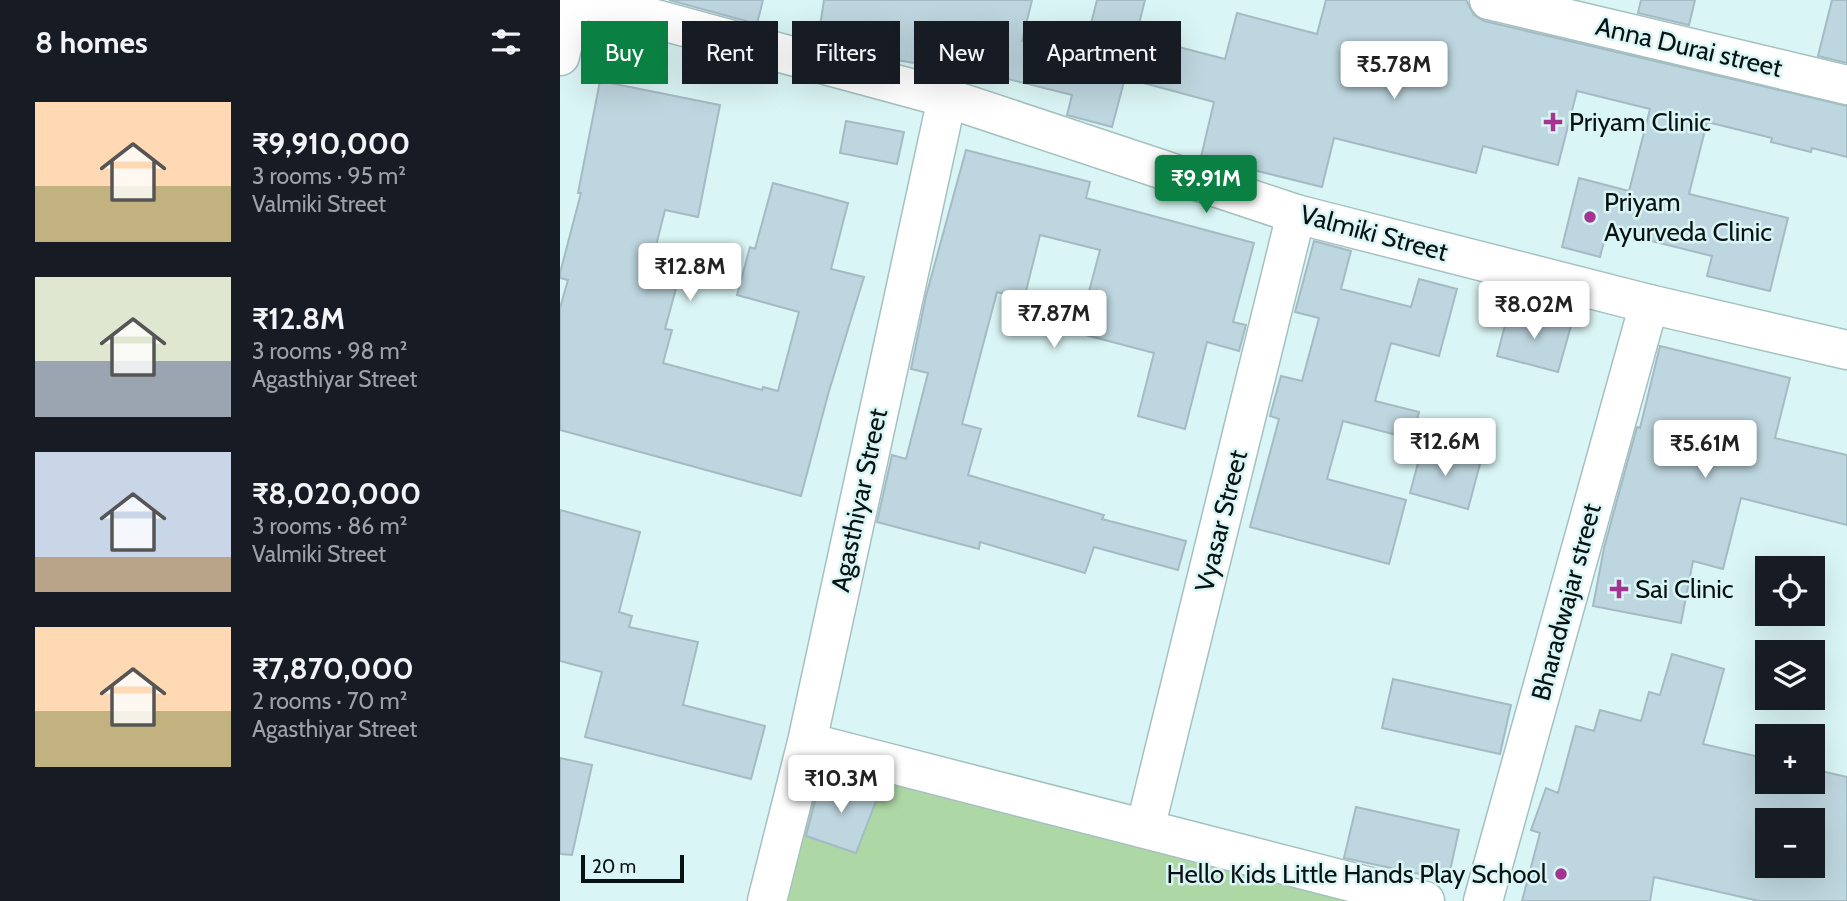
<!DOCTYPE html>
<html lang="en">
<head>
<meta charset="utf-8">
<style>
  body { margin:0; font-family:Cabin,sans-serif; background:#242831; color:#f1f3f6; height:100vh; display:flex; flex-direction:column; font-size:26px; white-space:nowrap }
  * { box-sizing:border-box; margin:0 }
  p { font-size:23px; color:#9ea1a6 }
  .icon { flex:none; width:38px; height:38px; fill:none; stroke:currentColor; stroke-width:2; stroke-linecap:round; stroke-linejoin:round }
  .map { position:relative; flex:1; overflow:hidden }
  .sheet { display:flex; flex-direction:column; background:#171b24; width:560px }
  .sheet>* { flex:none }
  .guide { position:absolute; left:21px; top:21px; width:665px; height:63px; display:flex; gap:14px }
  .buttons { position:absolute; left:1195px; top:556px; display:grid; gap:14px }
  .buttons a { display:grid; place-items:center; width:70px; height:70px; border-radius:0px; background:#171b24; box-shadow:0 7px 28px #0002; font-size:35px }
  .scale { position:absolute; left:21px; bottom:18px; width:103px; box-sizing:border-box; padding-left:7px; border:4px solid #091212; border-top:0; font-size:19px; line-height:24px; white-space:nowrap; color:#091212; -webkit-text-stroke:5px #daf5f5; paint-order:stroke }
  .price { position:absolute; translate:-50% -60px; padding:0 16px; border-radius:7px; background:#fff; color:#222; font-size:23px; line-height:46px; filter:drop-shadow(0 2px 4px #0008) }
  .price::after { content:''; position:absolute; left:50%; top:42px; width:21px; height:16px; margin-left:-10px; background:inherit; clip-path:polygon(0 0,100% 0,50% 100%) }
  .price.active { background:#0b8043; color:#fff }
  ul { padding:0; list-style:none }
  li { display:flex; align-items:center; gap:21px; height:175px; padding:0 35px }
  li span { display:grid; place-items:center; flex:none; width:196px; height:140px; border-radius:0px; color:#555 }
  li>.icon { margin-inline-start:auto }
  span .icon { width:84px; height:84px; fill:#fffc; stroke-width:1 }
  li b { font-size:30px }
  h2 { display:flex; justify-content:space-between; align-items:center; height:84px; padding:0 35px; font-size:30px }
  .pill { padding:0 24px; border-radius:0px; background:#171b24; box-shadow:0 7px 28px #0002; font-size:24px; line-height:63px }
  .pill.active { background:#0b8043; color:#fff }
  main { display:flex; flex:1; min-height:0 }
  .map>svg:first-child { display:block }
</style>
</head>
<body>
<main>
<section class="sheet">
<h2>8 homes<svg class="icon" aria-label="filters" viewBox="0 0 24 24"><path d="M4 7h16M4 17h16"/><circle cx="9" cy="7" r="2"/><circle cx="15" cy="17" r="2"/></svg></h2>
<ul>
<li><span style="background:linear-gradient(#ffd9b3 60%,#c2b280 0)"><svg class="icon" aria-label="home" viewBox="0 0 24 24"><path d="M3 11l9-7 9 7M6 9v11h12V9"/></svg></span><div><b>₹9,910,000</b><p>3 rooms · 95 m²</p><p>Valmiki Street</p></div></li>
<li><span style="background:linear-gradient(#dfe7d0 60%,#9aa5b1 0)"><svg class="icon" aria-label="home" viewBox="0 0 24 24"><path d="M3 11l9-7 9 7M6 9v11h12V9"/></svg></span><div><b>₹12.8M</b><p>3 rooms · 98 m²</p><p>Agasthiyar Street</p></div></li>
<li><span style="background:linear-gradient(#c9d6e8 75%,#b9a48a 0)"><svg class="icon" aria-label="home" viewBox="0 0 24 24"><path d="M3 11l9-7 9 7M6 9v11h12V9"/></svg></span><div><b>₹8,020,000</b><p>3 rooms · 86 m²</p><p>Valmiki Street</p></div></li>
<li><span style="background:linear-gradient(#ffd9b3 60%,#c2b280 0)"><svg class="icon" aria-label="home" viewBox="0 0 24 24"><path d="M3 11l9-7 9 7M6 9v11h12V9"/></svg></span><div><b>₹7,870,000</b><p>2 rooms · 70 m²</p><p>Agasthiyar Street</p></div></li>
</ul>
</section>
<div class="map">
<svg width="1287" height="901" viewBox="0 0 1287 901">
  <rect width="100%" height="100%" fill="#daf5f5"/>
  <!-- green -->
  <path fill="#aed7a6" d="M 242,760 L 859,901 L 207,901 Z"/>
  <!-- building -->
  <path fill="#bed6df" stroke="#a4bbc4" stroke-width="2" fill-rule="evenodd" d="M 109,0 L 203,0 L 197,24 Z
    M 264,0 L 472,0 L 462,41 L 523,55 L 537,0 L 585,0 L 576,36 L 665,59 L 677,13 L 757,34 L 766,0 L 906,0 L 914,15 L 924,21 L 1287,106 L 1287,157 L 1252,148 L 1251,152 L 1211,142 L 1212,138 L 1147,122 L 1129,194 L 1228,218 L 1210,291 L 1147,276 L 1152,256 L 1047,230 L 1040,257 L 1002,247 L 1019,178 L 1069,191 L 1090,109 L 1017,91 L 998,165 L 923,146 L 916,173 L 774,138 L 762,187 L 641,157 L 654,102 L 565,78 L 552,127 L 507,115 L 512,95 L 424,73 L 423,76 L 355,60 L 355,63 L 323,58 L 316,56 L 317,48 L 258,39 Z
    M 1081,0 L 1135,0 L 1129,25 L 1078,13 Z
    M 1272,0 L 1287,0 L 1287,63 L 1258,56 Z
    M 40,81 L 160,105 L 138,217 L 105,210 L 89,273 L 118,281 L 105,329 L 112,330 L 103,363 L 202,390 L 203,387 L 218,391 L 239,312 L 177,295 L 190,247 L 195,249 L 213,183 L 288,203 L 271,269 L 304,277 L 269,391 L 241,496 L 0,430 L 0,308 L 8,280 L 0,278 L 0,273 L 21,193 L 18,193 Z
    M 286,121 L 344,132 L 337,164 L 280,153 Z
    M 406,150 L 530,182 L 526,198 L 694,243 L 673,322 L 686,325 L 679,351 L 647,342 L 625,429 L 578,416 L 594,353 L 518,333 L 540,250 L 480,235 L 464,299 L 437,292 L 402,424 L 421,429 L 408,475 L 544,515 L 542,519 L 626,541 L 618,570 L 534,547 L 525,573 L 420,542 L 419,549 L 317,522 L 332,455 L 346,459 L 368,373 L 351,369 L 366,296 Z
    M 754,241 L 791,251 L 781,289 L 851,307 L 859,279 L 897,289 L 879,356 L 831,343 L 815,401 L 859,412 L 852,439 L 783,421 L 767,479 L 846,500 L 829,564 L 690,527 L 719,419 L 710,416 L 721,376 L 742,381 L 759,318 L 735,312 Z
    M 949,310 L 1011,326 L 998,372 L 937,356 Z
    M 1100,346 L 1230,378 L 1215,438 L 1287,455 L 1287,525 L 1181,498 L 1163,569 L 1133,561 L 1121,623 L 1033,606 L 1044,548 L 1077,427 L 1080,428 Z
    M 862,448 L 920,464 L 908,509 L 850,493 Z
    M 0,510 L 80,532 L 59,612 L 72,616 L 69,627 L 138,642 L 123,705 L 205,726 L 191,779 L 25,737 L 42,672 L 0,661 Z
    M 1112,654 L 1164,669 L 1143,744 L 1208,759 L 1208,782 L 1253,782 L 1253,769 L 1287,777 L 1287,901 L 1199,901 L 1094,877 L 1090,901 L 962,901 L 980,833 L 971,830 L 986,788 L 998,793 L 1016,726 L 1034,731 L 1040,710 L 1081,721 L 1089,692 L 1100,695 ZM 1208,821 L 1253,821 L 1253,866 L 1208,866 Z
    M 833,679 L 951,705 L 940,754 L 822,728 Z
    M 0,758 L 32,765 L 12,855 L 0,854 Z
    M 261,778 L 318,796 L 296,853 L 246,836 Z
    M 796,807 L 899,830 L 888,880 L 784,858 Z"/>
  <g fill="none" stroke-linecap="round" stroke-linejoin="round">
    <!-- street casing -->
    <g stroke="#a6c0c0" stroke-width="41">
      <path id="street" d="M 929,0 L 1287,85
        M 247,742 L 865,901
        M 585,829 L 736,214
        M 207,901 L 247,742 L 387,98
        M 923,901 L 1089,304"/>
    </g>
    <!-- secondary casing -->
    <g stroke="#a6c0c0" stroke-width="41">
      <path id="secondary" d="M 25,0 L 387,98 L 736,214 L 1089,304 L 1287,350
        M 0,56 L 13,0"/>
    </g>
    <!-- street -->
    <use href="#street" stroke="#fff" stroke-width="38"/>
    <!-- secondary -->
    <use href="#secondary" stroke="#fff" stroke-width="38"/>
  </g>
  <!-- markers -->
  <g fill="#a53491" stroke="#daf5f5" stroke-width="2.5">
    <path d="M989.5 111.5h7v7h7v7h-7v7h-7v-7h-7v-7h7z"/>
    <circle cx="1030" cy="217" r="7"/>
    <path d="M1055.5 578.5h7v7h7v7h-7v7h-7v-7h-7v-7h7z"/>
    <circle cx="1001" cy="874" r="7"/>
  </g>
  <g text-anchor="middle" stroke-width="5" stroke-linejoin="round" paint-order="stroke">
    <!-- street labels -->
    <g font-size="26" fill="#091212" stroke="#daf5f5">
      <text transform="translate(1129 47) rotate(13)" y="9">Anna Durai street</text>
      <text transform="translate(814 233) rotate(15)" y="9">Valmiki Street</text>
      <text transform="translate(299 500) rotate(-78)" y="9">Agasthiyar Street</text>
      <text transform="translate(661 521) rotate(-76)" y="9">Vyasar Street</text>
      <text transform="translate(1006 602) rotate(-75)" y="9">Bharadwajar street</text>
    </g>
    <!-- poi labels -->
    <g font-size="26" fill="#091212" stroke="#daf5f5" text-anchor="start">
      <text x="1009" y="131">Priyam Clinic</text>
      <text x="1044" y="211">Priyam<tspan x="1044" dy="30">Ayurveda Clinic</tspan></text>
      <text x="1075" y="598">Sai Clinic</text>
      <text x="987" y="883" text-anchor="end">Hello Kids Little Hands Play School</text>
    </g>
  </g>
</svg>
<div class="buttons">
<a><svg class="icon" aria-label="locate" viewBox="0 0 24 24"><circle cx="12" cy="12" r="6"/><path d="M12 2v4M12 18v4M2 12h4M18 12h4"/></svg></a>
<a><svg class="icon" aria-label="layers" viewBox="0 0 24 24"><path d="M12 4l9 5-9 5-9-5zM3 14l9 5 9-5"/></svg></a>
<a>+</a>
<a>−</a>
</div>
<div class="scale">20 m</div>
<b class="price" style="left:834px;top:101px">₹5.78M</b>
<b class="price active" style="left:646px;top:215px">₹9.91M</b>
<b class="price" style="left:130px;top:303px">₹12.8M</b>
<b class="price" style="left:974px;top:341px">₹8.02M</b>
<b class="price" style="left:494px;top:350px">₹7.87M</b>
<b class="price" style="left:885px;top:478px">₹12.6M</b>
<b class="price" style="left:1145px;top:480px">₹5.61M</b>
<b class="price" style="left:281px;top:815px">₹10.3M</b>
<div class="guide">
<a class="pill active">Buy</a>
<a class="pill">Rent</a>
<a class="pill">Filters</a>
<a class="pill">New</a>
<a class="pill">Apartment</a>
</div>
</div>
</main>
</body>
</html>
